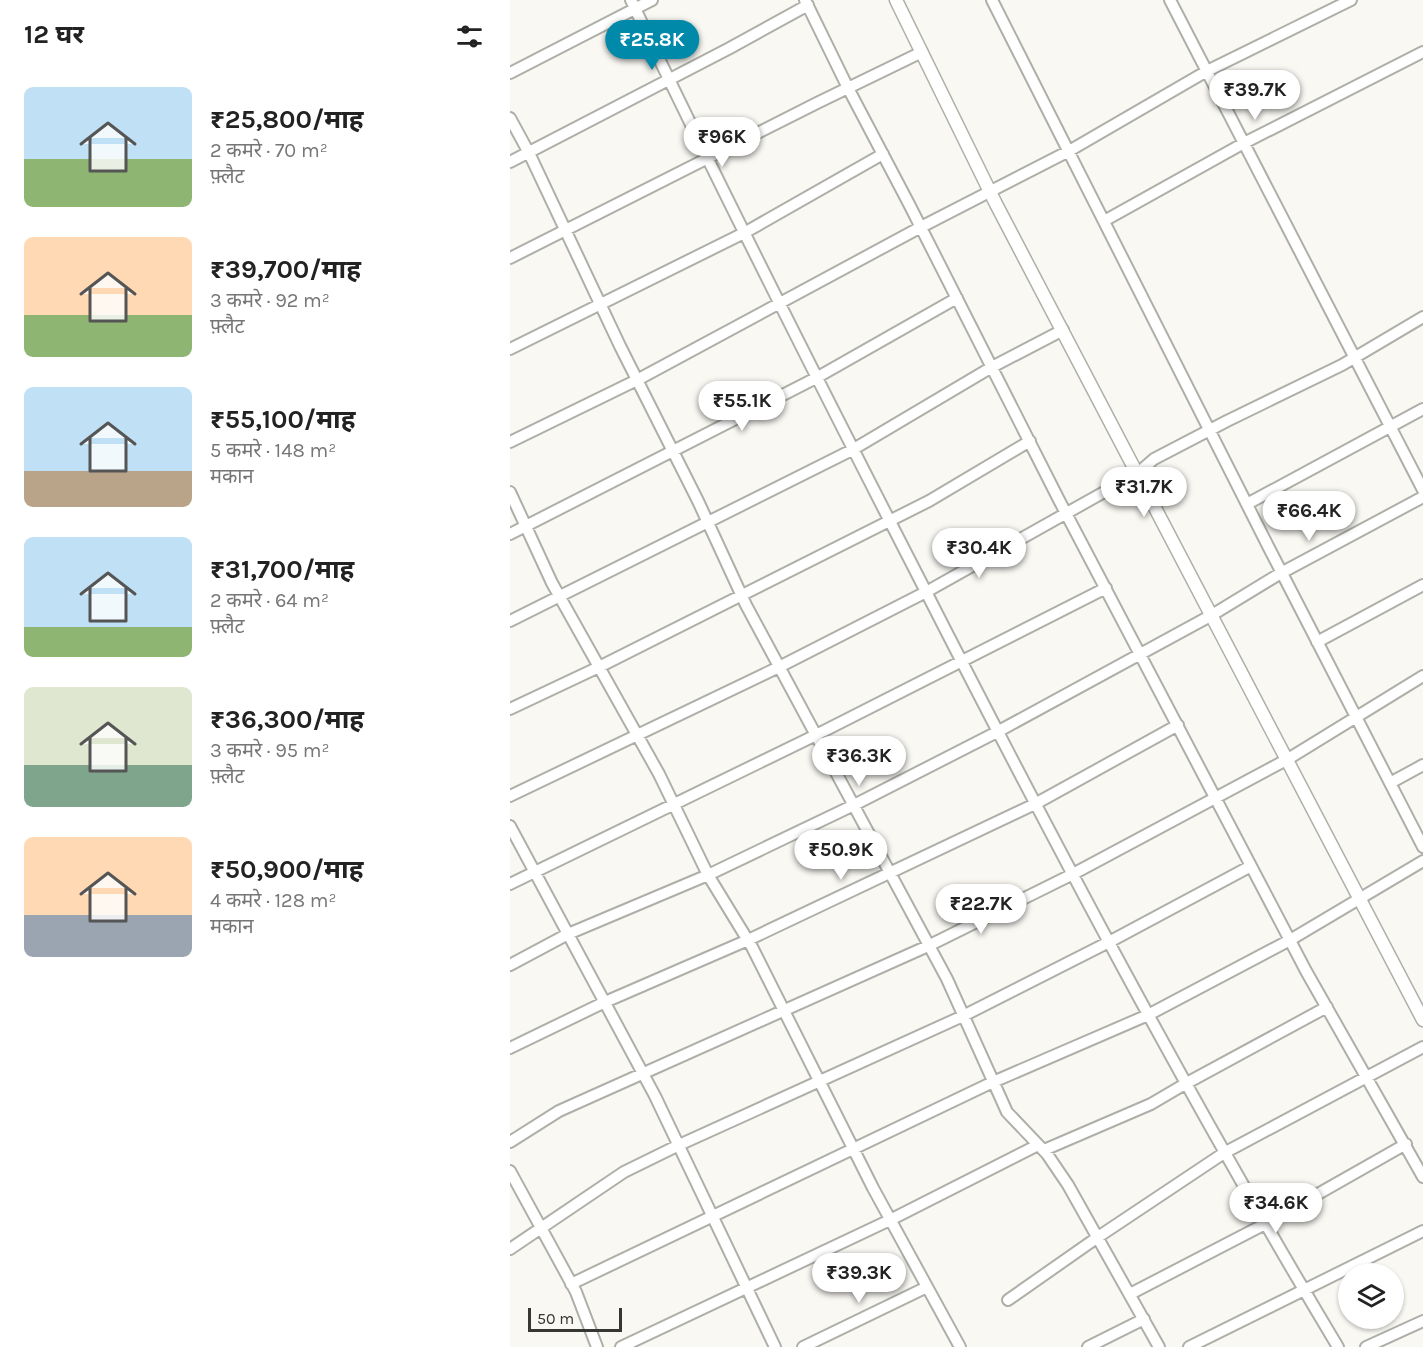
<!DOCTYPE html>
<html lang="hi">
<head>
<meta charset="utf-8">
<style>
  body { margin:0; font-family:Karla,"Noto Sans Devanagari",sans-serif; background:#f6f6f6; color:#222; height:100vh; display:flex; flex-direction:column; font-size:22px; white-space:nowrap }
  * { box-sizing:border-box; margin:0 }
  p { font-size:20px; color:#767676 }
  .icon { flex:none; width:33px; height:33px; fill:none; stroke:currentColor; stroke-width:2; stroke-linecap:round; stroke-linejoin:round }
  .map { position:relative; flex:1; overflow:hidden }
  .details { display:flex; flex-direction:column; background:#fff; width:510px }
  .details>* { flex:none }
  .fabs { position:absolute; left:828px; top:1263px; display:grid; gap:12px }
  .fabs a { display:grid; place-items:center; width:66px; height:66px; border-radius:50%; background:#fff; box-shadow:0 2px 4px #0004; font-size:30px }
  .scale { position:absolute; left:18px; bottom:15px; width:94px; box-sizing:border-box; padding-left:6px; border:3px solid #363633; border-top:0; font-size:16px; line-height:21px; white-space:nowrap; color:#363633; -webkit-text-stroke:4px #f9f8f3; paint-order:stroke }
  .price { position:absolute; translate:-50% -51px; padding:0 14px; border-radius:21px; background:#fff; color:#222; font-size:20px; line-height:39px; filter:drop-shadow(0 2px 3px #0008) }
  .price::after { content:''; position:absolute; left:50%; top:36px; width:18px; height:14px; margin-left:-9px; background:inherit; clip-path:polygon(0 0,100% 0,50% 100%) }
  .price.selected { background:#0089a9; color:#fff }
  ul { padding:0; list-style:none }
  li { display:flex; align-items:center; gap:18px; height:150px; padding:0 24px }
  li span { display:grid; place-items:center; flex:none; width:168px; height:120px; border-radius:9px; color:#555 }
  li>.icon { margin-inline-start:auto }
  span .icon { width:72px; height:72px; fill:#fffc; stroke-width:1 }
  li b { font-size:26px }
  h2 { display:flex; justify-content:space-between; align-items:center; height:72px; padding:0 24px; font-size:26px }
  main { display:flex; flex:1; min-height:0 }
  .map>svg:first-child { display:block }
</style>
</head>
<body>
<main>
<section class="details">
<h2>12 घर<svg class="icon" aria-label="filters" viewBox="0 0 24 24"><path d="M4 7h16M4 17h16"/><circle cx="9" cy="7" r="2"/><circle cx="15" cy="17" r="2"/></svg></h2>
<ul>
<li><span style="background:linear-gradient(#bfe0f5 60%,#8fb573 0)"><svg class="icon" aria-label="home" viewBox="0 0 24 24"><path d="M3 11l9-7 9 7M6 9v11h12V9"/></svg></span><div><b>₹25,800/माह</b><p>2 कमरे · 70 m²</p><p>फ़्लैट</p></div></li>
<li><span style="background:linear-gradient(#ffd9b3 65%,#8fb573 0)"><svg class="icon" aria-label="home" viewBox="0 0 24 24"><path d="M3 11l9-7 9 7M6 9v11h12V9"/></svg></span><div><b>₹39,700/माह</b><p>3 कमरे · 92 m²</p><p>फ़्लैट</p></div></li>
<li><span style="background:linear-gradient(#bfe0f5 70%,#b9a48a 0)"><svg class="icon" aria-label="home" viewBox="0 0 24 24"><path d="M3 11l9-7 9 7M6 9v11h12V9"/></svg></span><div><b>₹55,100/माह</b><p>5 कमरे · 148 m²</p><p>मकान</p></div></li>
<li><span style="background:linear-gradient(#bfe0f5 75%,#8fb573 0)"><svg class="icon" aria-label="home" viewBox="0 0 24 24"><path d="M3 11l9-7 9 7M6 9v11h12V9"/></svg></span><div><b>₹31,700/माह</b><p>2 कमरे · 64 m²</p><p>फ़्लैट</p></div></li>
<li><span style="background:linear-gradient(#dfe7d0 65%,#7fa58c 0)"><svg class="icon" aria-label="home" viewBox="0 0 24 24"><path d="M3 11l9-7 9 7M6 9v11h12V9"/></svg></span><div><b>₹36,300/माह</b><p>3 कमरे · 95 m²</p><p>फ़्लैट</p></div></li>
<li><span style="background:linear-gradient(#ffd9b3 65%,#9aa5b1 0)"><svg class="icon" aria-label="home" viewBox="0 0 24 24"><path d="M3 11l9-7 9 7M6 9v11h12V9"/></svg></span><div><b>₹50,900/माह</b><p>4 कमरे · 128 m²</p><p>मकान</p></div></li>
</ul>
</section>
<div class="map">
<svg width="913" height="1347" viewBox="0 0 913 1347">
  <rect width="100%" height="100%" fill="#f9f8f3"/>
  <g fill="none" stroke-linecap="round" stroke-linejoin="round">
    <!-- minor casing -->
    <g stroke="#afafa9" stroke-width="14">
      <path id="minor" d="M 121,0 C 214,196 312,389 411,582 C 543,841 678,1097 828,1347
        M 295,0 L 338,88 L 399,204 L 549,500 L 741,866 L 796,971 L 913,1177
        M 482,0 L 759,548 L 913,847
        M 660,0 L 913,490
        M 0,73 L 142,0
        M 0,118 L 19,153 L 110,346 L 188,501 L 236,605 L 437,979 L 497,1112 L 537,1154 L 558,1185 L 649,1347
        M 0,162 L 218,49 L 298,5
        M 594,221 L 734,143 L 913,52
        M 0,258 L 307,103 L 412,52
        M 0,349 L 234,233 L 373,154
        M 0,442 L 127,380 L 411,227 L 559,151 L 697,71 L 841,0
        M 0,492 L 42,583 L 149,774 L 198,875 L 242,947 L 363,1188 L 450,1347
        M 737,504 L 913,409
        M 0,534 L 306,378 L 447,298
        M 0,621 L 342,450 L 482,367 L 553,330
        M 807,642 L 913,585
        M 0,709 L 89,667 L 419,501 L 520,441
        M 880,783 L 913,765
        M 0,796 L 269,667 L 416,592 L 628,473 L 644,459 L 717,421 L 832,365 L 913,317
        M 0,826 L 145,1096 L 265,1347
        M 0,884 L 306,735 L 596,588
        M 0,965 L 58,934 L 198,875 L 344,805 L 487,732 L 702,615 L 771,573 L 913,497
        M 0,1048 L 95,1002 L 238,940 L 525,804 L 668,725
        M 0,1142 L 49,1111 L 418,946 L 563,874 L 778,759 L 913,676
        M 534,1150 L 641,1104 L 675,1084 L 817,1007
        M 0,1171 L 66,1292 L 87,1347
        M 0,1249 L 114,1172 L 169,1145 L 453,1016 L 599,942 L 741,866
        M 61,1284 L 483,1082 L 638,1015 L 780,940 L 913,861
        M 620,1294 L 755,1224 L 896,1144
        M 498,1300 L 588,1237 L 714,1153 L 913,1047
        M 111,1347 L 380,1220 L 528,1145
        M 293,1347 L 417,1287
        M 578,1347 L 634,1319
        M 679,1347 L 913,1231
        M 856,1347 L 913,1321"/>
    </g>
    <!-- tertiary casing -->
    <g stroke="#afafa9" stroke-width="15">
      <path id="tertiary" d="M 386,0 L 486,204 L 913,1020"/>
    </g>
    <!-- minor -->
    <use href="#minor" stroke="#fff" stroke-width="10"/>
    <!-- tertiary -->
    <use href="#tertiary" stroke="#fff" stroke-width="12"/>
  </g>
</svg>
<div class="fabs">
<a><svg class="icon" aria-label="layers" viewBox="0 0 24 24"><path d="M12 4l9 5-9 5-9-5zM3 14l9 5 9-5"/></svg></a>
</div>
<div class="scale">50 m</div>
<b class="price selected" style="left:142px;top:71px">₹25.8K</b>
<b class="price" style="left:745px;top:121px">₹39.7K</b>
<b class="price" style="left:212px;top:168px">₹96K</b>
<b class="price" style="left:232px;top:432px">₹55.1K</b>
<b class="price" style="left:634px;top:518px">₹31.7K</b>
<b class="price" style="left:799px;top:542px">₹66.4K</b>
<b class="price" style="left:469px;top:579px">₹30.4K</b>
<b class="price" style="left:349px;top:787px">₹36.3K</b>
<b class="price" style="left:331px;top:881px">₹50.9K</b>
<b class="price" style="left:471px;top:935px">₹22.7K</b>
<b class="price" style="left:766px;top:1234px">₹34.6K</b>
<b class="price" style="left:349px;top:1304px">₹39.3K</b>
</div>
</main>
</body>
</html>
